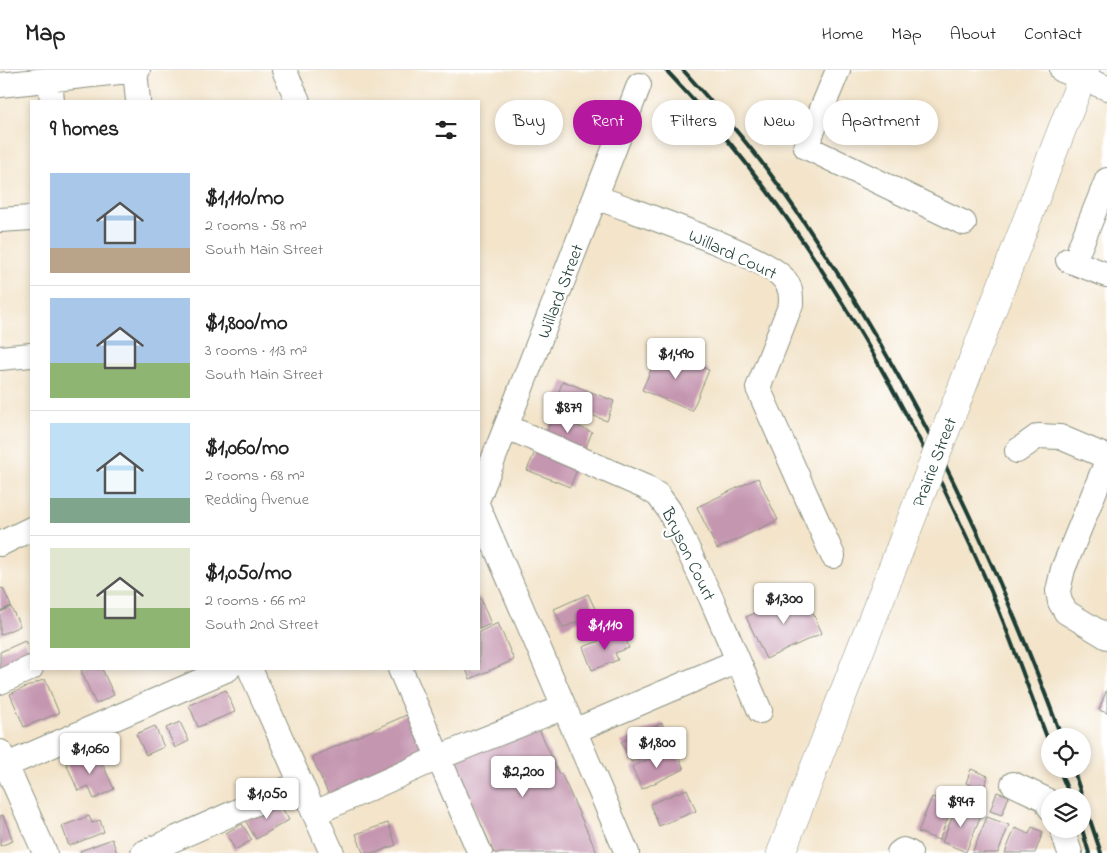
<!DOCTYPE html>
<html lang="en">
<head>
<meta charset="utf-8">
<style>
  body { margin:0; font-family:"Indie Flower",sans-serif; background:#f6f6f6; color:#222; height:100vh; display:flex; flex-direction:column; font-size:19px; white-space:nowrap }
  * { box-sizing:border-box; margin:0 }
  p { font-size:16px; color:#767676 }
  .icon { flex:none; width:28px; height:28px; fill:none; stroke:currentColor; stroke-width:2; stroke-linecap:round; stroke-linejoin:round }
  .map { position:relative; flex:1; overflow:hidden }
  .panel { position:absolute; left:30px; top:30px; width:450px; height:570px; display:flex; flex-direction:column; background:#fff; border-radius:0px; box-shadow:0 2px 8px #0003 }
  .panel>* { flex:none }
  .banner { position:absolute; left:495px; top:30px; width:475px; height:45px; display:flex; gap:10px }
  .controls { position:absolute; left:1041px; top:658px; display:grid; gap:10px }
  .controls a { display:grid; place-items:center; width:50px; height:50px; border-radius:50%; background:#fff; box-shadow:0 2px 8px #0003; font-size:25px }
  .price { position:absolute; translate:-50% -42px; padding:0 11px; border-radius:5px; background:#fff; color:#222; font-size:16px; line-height:32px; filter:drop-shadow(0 1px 2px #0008) }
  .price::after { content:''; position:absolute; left:50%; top:30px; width:15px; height:11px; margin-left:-8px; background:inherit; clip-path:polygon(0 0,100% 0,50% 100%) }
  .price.active { background:#b5179e; color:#fff }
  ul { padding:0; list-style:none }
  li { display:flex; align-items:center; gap:15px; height:125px; padding:0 20px }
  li+li { border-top:1px solid #e0e0e0 }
  li span { display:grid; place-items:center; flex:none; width:140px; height:100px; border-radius:0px; color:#555 }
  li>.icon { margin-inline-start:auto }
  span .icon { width:60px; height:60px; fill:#fffc; stroke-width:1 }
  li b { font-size:21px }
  h2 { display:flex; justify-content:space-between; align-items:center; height:60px; padding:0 20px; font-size:21px }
  .chip { padding:0 18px; border-radius:22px; background:#fff; box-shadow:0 2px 8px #0003; font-size:18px; line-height:45px }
  .chip.active { background:#b5179e; color:#fff }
  header { display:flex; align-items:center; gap:30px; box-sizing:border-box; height:70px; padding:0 25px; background:#fff; border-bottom:1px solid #e0e0e0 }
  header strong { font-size:24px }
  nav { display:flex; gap:28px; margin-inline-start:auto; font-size:18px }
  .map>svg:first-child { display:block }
</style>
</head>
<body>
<header>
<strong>Map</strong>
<nav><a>Home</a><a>Map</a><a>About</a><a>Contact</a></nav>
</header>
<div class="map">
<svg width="1107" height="783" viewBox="0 0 1107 783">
  <rect width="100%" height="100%" fill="#fff"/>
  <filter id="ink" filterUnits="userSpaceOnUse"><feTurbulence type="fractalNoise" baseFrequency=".02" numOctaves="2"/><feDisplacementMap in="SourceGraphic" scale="10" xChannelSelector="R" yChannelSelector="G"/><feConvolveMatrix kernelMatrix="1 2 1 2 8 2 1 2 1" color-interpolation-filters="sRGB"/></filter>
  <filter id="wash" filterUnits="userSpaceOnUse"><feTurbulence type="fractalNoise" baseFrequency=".0096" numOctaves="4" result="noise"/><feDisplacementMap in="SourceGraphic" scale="20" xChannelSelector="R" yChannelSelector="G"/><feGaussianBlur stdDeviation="1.12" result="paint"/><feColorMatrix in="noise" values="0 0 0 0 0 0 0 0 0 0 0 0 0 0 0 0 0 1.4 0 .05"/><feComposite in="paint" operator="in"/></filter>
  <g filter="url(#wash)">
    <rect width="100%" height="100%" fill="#f3e4ca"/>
    <g id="blocks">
      <!-- building -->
      <path fill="#c596b0" d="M 660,280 L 709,300 L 692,341 L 642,320 Z
        M 563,311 L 614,331 L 607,351 L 555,331 Z
        M 553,346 L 592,362 L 584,382 L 545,366 Z
        M 538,375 L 580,392 L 570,417 L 527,400 Z
        M 758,408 L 778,450 L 717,479 L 697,437 Z
        M 3,518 L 11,536 L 0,541 L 0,519 Z
        M 803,521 L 822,563 L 766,589 L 746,547 Z
        M 588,524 L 597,543 L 563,558 L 554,539 Z
        M 479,525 L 491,554 L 479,559 Z
        M 11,537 L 20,556 L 0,565 L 0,542 Z
        M 498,553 L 514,590 L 470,609 L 466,599 L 479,599 L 479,562 Z
        M 623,562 L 629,578 L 615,583 L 618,590 L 592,600 L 583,577 Z
        M 25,571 L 31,584 L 31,591 L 0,605 L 0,582 Z
        M 85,599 L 102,599 L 114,625 L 96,634 L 81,601 Z
        M 45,609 L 59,643 L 24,657 L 10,624 Z
        M 1107,619 L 1107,643 L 1099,640 Z
        M 226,620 L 235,642 L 198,657 L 189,635 Z
        M 411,643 L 430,687 L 331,730 L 312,687 Z
        M 180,652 L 189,671 L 175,678 L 166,658 Z
        M 662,653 L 672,673 L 631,692 L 621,672 Z
        M 537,654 L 559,704 L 561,703 L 597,783 L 494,783 L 453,691 Z
        M 155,656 L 164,677 L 146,685 L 136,664 Z
        M 665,681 L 669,688 L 677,684 L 684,699 L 642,719 L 632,697 Z
        M 97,682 L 114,719 L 94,729 L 88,716 L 78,721 L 66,693 Z
        M 971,699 L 988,706 L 983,720 L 966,713 Z
        M 687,719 L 696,741 L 659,756 L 650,734 Z
        M 997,722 L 1009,726 L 1002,745 L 990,741 Z
        M 932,727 L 953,735 L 939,770 L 918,762 Z
        M 278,731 L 289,750 L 256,769 L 245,750 Z
        M 957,735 L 981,745 L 966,782 L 942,772 Z
        M 3,745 L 13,771 L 0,776 L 0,746 Z
        M 89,746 L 92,753 L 100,750 L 104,762 L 69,776 L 62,756 Z
        M 987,747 L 1009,755 L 998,783 L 972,783 Z
        M 388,753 L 396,775 L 375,783 L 363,783 L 356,764 Z
        M 242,754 L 252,770 L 235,780 L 226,763 Z
        M 1032,757 L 1043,762 L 1035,783 L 1005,783 L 1015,758 L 1029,764 Z
        M 112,769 L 117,783 L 81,783 L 80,781 Z"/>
    </g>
  </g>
  <g filter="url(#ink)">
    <use href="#blocks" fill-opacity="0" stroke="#89907f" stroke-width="1"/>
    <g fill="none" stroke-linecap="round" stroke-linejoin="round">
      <!-- minor casing -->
      <g stroke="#89907f" stroke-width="26">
        <path id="minor" d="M 135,0 L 138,31
          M 284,0 L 298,31
          M 838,0 L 806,77 L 964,153
          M 1062,0 L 1107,18
          M 50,9 L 52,31
          M 0,15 L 138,0
          M 596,127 C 631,141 766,185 784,209 C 791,217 791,224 791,234 L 758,318 L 833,486
          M 0,150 L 31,148
          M 1080,177 L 1107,110
          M 1068,190 L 1107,205
          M 0,288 L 31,285
          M 507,357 L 645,417 L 658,425 L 669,440 L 711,528 L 760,641
          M 1017,381 L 1038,366 L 1060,367 L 1107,387
          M 1107,391 L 1063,499 L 1058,521 L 1060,532 L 1066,542 L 1107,567
          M 479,426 L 639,15
          M 479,439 L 627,783
          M 0,474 L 31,459
          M 250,599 L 332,783
          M 400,599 L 480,783
          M 0,612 L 31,598
          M 574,661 L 738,591
          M 0,682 L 45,783
          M 0,698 L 228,599
          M 1013,714 L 1045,729 L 1050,738
          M 315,743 L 440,687 L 564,637
          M 1062,759 L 1070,783
          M 143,783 L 301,713
          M 899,783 L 903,780 L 910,783"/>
      </g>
      <!-- major casing -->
      <g stroke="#89907f" stroke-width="29">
        <path id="major" d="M 972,292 L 1085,0
          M 781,783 L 899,481"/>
      </g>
      <!-- minor -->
      <use href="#minor" stroke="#fff" stroke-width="24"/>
      <!-- major -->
      <use href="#major" stroke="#fff" stroke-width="28"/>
      <!-- rail -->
      <path stroke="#1f3d34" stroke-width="4" d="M 666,0 C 806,147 910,336 991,521 C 1012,571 1030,624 1050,675
        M 683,0 C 716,37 750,75 779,116 C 899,284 990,473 1061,666
        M 1059,699 L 1070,726
        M 1073,699 L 1101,783
        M 1082,759 L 1089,783"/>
      <!-- major-bridge casing -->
      <g stroke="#89907f" stroke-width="29" stroke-linecap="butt">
        <path id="major-bridge" d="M 899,481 L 972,292"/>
      </g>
      <!-- major-bridge -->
      <use href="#major-bridge" stroke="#fff" stroke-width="28"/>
    </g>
  </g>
  <g text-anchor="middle" stroke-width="5" stroke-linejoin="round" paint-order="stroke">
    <!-- street labels -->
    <g font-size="18" fill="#1f3d34" stroke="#fff">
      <text transform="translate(733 184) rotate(25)" y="6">Willard Court</text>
      <text transform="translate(560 221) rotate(-69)" y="6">Willard Street</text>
      <text transform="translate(934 392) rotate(-69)" y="6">Prairie Street</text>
      <text transform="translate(689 484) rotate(64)" y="6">Bryson Court</text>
    </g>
  </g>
</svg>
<div class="controls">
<a><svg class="icon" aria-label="locate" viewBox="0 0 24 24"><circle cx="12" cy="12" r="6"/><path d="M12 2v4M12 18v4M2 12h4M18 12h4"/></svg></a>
<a><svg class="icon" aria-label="layers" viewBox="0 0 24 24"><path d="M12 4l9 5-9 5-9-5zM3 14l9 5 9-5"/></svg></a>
</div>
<b class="price" style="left:676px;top:310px">$1,490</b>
<b class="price" style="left:568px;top:364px">$879</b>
<b class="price" style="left:784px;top:555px">$1,300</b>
<b class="price active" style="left:605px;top:581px">$1,110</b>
<b class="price" style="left:657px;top:699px">$1,800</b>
<b class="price" style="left:90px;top:705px">$1,060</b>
<b class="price" style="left:523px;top:728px">$2,200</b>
<b class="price" style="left:267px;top:750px">$1,050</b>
<b class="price" style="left:961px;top:758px">$947</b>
<div class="banner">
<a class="chip">Buy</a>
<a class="chip active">Rent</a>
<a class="chip">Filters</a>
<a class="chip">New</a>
<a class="chip">Apartment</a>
</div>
<section class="panel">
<h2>9 homes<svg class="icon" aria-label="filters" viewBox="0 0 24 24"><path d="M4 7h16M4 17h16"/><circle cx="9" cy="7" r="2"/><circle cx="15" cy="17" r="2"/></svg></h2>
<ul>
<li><span style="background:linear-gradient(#a9c7e8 75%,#b9a48a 0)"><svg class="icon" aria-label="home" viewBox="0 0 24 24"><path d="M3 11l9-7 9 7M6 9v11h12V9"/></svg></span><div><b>$1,110/mo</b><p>2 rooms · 58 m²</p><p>South Main Street</p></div></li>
<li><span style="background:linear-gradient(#a9c7e8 65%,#8fb573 0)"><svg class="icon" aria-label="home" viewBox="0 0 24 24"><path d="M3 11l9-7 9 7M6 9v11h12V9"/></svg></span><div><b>$1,800/mo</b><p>3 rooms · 113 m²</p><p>South Main Street</p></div></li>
<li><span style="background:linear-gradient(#bfe0f5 75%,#7fa58c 0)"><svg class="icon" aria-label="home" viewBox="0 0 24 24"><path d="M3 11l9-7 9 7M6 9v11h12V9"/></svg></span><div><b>$1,060/mo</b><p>2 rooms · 68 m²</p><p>Redding Avenue</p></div></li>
<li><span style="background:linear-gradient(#dfe7d0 60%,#8fb573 0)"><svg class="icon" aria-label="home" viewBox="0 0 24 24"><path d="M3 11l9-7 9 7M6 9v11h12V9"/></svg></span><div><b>$1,050/mo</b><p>2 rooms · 66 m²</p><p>South 2nd Street</p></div></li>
</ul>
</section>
</div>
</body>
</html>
